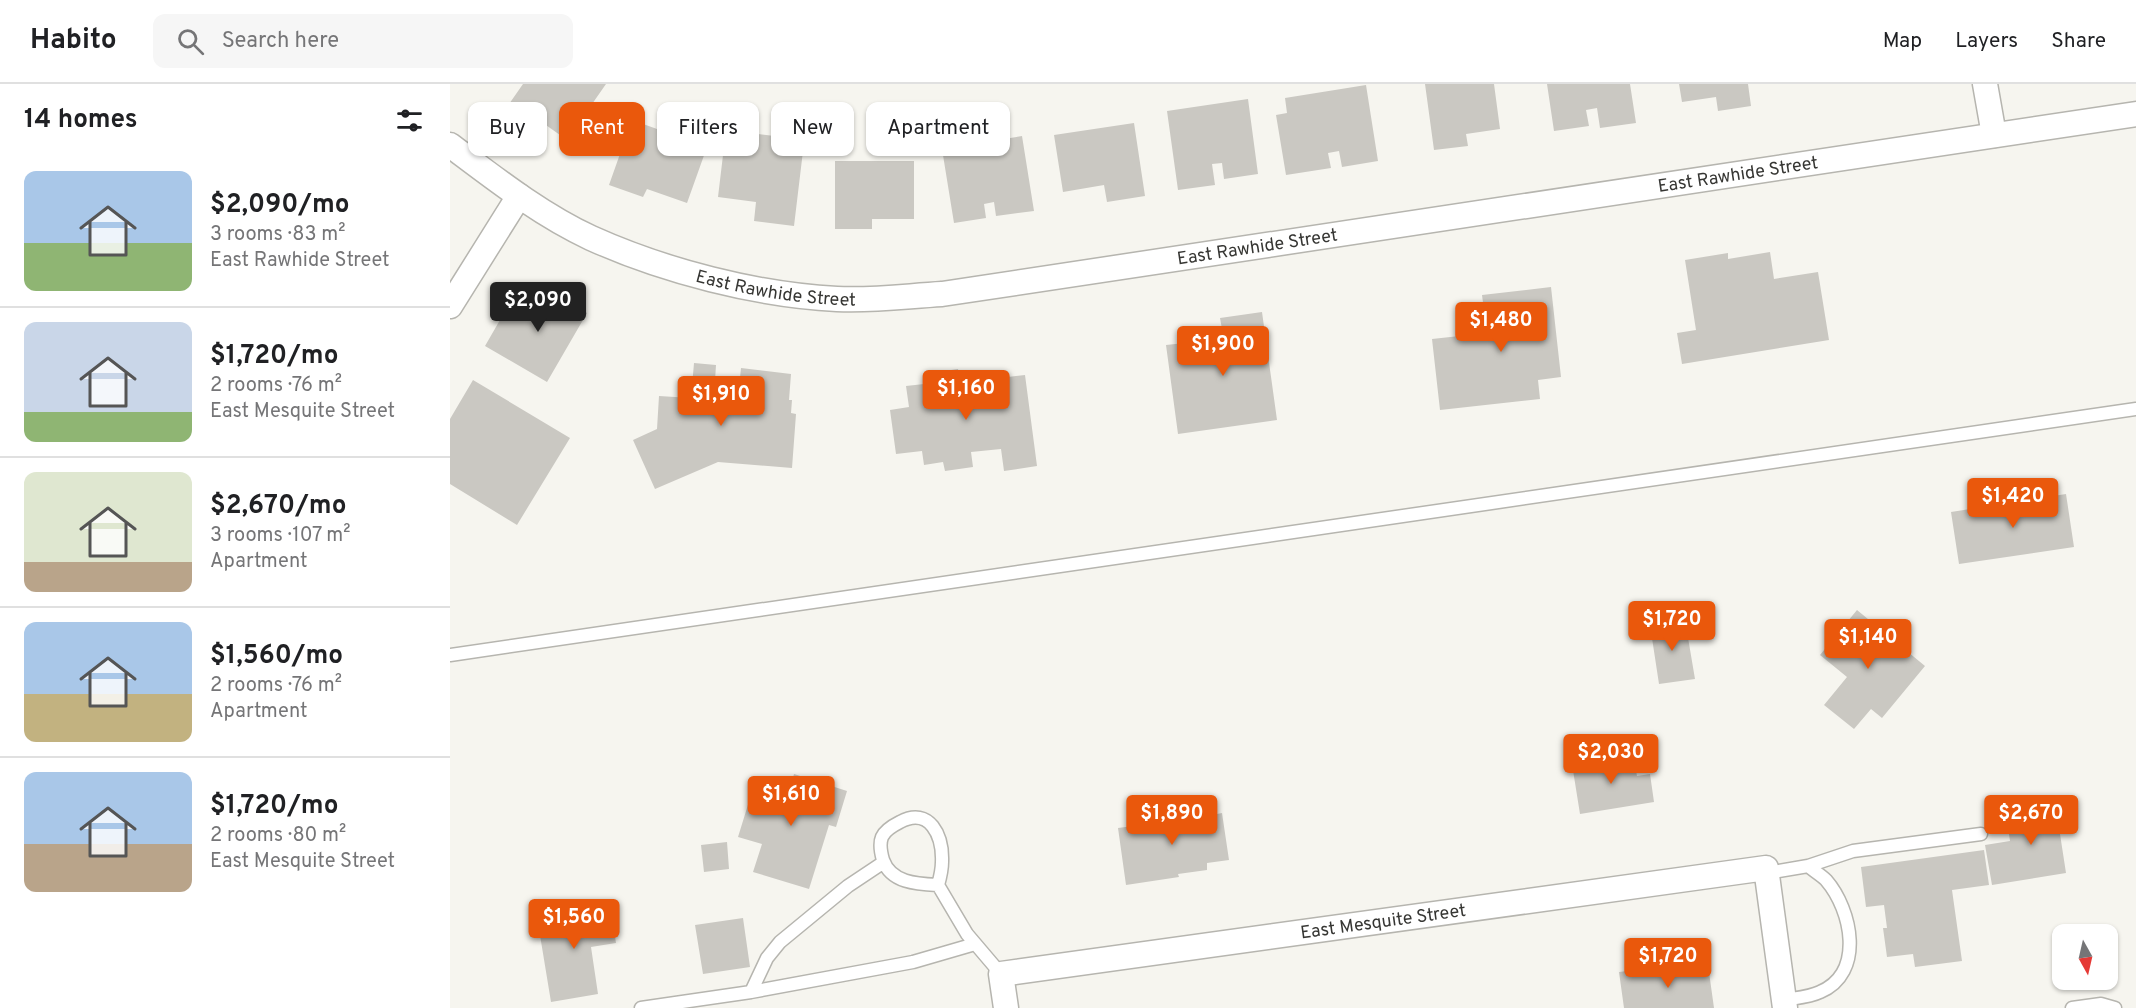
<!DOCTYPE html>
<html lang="en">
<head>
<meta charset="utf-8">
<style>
  body { margin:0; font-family:Overpass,sans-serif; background:#f6f6f6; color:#202124; height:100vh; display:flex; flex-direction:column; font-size:22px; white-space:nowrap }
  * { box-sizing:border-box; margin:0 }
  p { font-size:20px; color:#757577 }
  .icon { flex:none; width:33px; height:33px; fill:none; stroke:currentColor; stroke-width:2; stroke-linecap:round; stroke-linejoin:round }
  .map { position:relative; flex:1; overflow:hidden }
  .side { display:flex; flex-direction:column; background:#fff; width:450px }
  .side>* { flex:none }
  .hud { position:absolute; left:18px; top:18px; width:570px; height:54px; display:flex; gap:12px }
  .needle { width:39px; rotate:172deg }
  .buttons { position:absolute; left:1602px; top:840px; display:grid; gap:12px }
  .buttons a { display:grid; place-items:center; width:66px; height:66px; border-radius:12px; background:#fff; box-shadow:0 2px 4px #0004; font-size:30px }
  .price { position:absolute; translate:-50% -51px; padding:0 14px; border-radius:6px; background:#ea580c; color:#fff; font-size:20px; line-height:39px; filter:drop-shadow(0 2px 3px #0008) }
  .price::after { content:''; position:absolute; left:50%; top:36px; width:18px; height:14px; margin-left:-9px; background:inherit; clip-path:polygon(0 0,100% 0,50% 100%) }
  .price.active { background:#222; color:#fff }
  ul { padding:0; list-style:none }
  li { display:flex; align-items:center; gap:18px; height:150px; padding:0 24px }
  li+li { border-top:2px solid #e0e0e0 }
  li span { display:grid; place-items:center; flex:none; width:168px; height:120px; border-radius:12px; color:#555 }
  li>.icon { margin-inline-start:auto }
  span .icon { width:72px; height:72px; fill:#fffc; stroke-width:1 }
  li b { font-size:26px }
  h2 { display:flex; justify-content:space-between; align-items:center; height:72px; padding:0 24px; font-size:26px }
  .pill { padding:0 21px; border-radius:12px; background:#fff; box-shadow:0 2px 4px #0004; font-size:21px; line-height:54px }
  .pill.active { background:#ea580c; color:#fff }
  header { display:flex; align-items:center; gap:36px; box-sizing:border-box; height:84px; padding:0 30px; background:#fff; border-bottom:2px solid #e0e0e0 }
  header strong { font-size:28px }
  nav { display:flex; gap:33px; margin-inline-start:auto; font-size:21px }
  .search { width:420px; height:54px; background:#f6f6f6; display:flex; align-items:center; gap:15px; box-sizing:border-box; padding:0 21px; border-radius:12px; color:#757577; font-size:22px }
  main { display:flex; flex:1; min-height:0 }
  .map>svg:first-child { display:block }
</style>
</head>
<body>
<header>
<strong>Habito</strong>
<div class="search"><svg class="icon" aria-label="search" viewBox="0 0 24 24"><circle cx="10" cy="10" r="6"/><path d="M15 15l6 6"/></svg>Search here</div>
<nav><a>Map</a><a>Layers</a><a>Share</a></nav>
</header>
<main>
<section class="side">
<h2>14 homes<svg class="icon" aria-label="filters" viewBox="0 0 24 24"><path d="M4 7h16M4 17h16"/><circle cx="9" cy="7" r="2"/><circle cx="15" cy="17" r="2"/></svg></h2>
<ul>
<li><span style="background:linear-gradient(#a9c7e8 60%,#8fb573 0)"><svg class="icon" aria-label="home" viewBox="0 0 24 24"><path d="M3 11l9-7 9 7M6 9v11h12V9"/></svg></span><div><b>$2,090/mo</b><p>3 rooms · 83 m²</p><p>East Rawhide Street</p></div></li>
<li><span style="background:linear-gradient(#c9d6e8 75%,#8fb573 0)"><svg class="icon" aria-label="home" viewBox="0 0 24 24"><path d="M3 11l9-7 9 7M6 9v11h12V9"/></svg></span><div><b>$1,720/mo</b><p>2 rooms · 76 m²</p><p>East Mesquite Street</p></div></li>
<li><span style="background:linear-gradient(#dfe7d0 75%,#b9a48a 0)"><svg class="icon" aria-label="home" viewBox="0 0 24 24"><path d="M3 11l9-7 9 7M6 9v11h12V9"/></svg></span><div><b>$2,670/mo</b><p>3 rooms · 107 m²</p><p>Apartment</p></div></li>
<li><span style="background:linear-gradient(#a9c7e8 60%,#c2b280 0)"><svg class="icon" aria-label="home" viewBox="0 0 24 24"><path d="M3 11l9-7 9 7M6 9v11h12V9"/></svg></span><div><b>$1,560/mo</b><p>2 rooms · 76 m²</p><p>Apartment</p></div></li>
<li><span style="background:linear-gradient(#a9c7e8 60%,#b9a48a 0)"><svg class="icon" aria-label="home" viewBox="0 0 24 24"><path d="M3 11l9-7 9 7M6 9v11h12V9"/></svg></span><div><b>$1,720/mo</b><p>2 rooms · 80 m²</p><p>East Mesquite Street</p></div></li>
</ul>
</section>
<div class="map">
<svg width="1686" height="924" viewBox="0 0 1686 924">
  <rect width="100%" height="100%" fill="#f6f5ef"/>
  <!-- building -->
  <path fill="#cac8c2" d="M 73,0 L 156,0 L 117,56 L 86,34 L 77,48 L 52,30 Z
    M 975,0 L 1044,0 L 1050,45 L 1016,50 L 1018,62 L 984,66 Z
    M 1097,0 L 1180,0 L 1186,39 L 1150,44 L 1147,24 L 1136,26 L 1139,42 L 1104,47 Z
    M 1229,0 L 1298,0 L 1301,22 L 1268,27 L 1266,13 L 1232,18 Z
    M 916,1 L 928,77 L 892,83 L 889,67 L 878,69 L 881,84 L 836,91 L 826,31 L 837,29 L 835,14 Z
    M 798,15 L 808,90 L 774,95 L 772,79 L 762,80 L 765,101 L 728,106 L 717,27 Z
    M 182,36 L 257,63 L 237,119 L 197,105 L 193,113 L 159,101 Z
    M 684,39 L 695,112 L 657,118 L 654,101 L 613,108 L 604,51 Z
    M 276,46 L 341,54 L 340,66 L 353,67 L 344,142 L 304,137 L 306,118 L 268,113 Z
    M 572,52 L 584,127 L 546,132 L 544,118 L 534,120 L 536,134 L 504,139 L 492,65 Z
    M 385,77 L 464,77 L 464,135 L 422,135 L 422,145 L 385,145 Z
    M 1320,168 L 1324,195 L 1368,188 L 1379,256 L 1232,280 L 1227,249 L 1246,246 L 1235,176 L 1278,169 L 1278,175 Z
    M 87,200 L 137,229 L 97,298 L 35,262 L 54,229 L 66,236 Z
    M 1101,203 L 1111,293 L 1088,296 L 1090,315 L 990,326 L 982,255 L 1037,249 L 1032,211 Z
    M 812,228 L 827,336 L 728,350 L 716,261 L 744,258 L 743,249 L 772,245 L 770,234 Z
    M 244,279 L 266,281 L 264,312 L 288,314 L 291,284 L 341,290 L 339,316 L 342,316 L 341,329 L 346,330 L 342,384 L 268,378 L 205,405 L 183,356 L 207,345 L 209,312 L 241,314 Z
    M 508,285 L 510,299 L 575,291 L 587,382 L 554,387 L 551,365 L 521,368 L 523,383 L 495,387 L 493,378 L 474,381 L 472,367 L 446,370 L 440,326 L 459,323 L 456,302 L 483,299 L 481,289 Z
    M 23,296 L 120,354 L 67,441 L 0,400 L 0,335 Z
    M 1616,410 L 1624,463 L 1509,480 L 1501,428 Z
    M 1407,526 L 1475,582 L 1432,634 L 1421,625 L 1404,645 L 1374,621 L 1397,593 L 1370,571 Z
    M 1235,536 L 1245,595 L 1209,600 L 1200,541 Z
    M 1183,670 L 1187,692 L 1200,690 L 1204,718 L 1130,730 L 1122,680 Z
    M 344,690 L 397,707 L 386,743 L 379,741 L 359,805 L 303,788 L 312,760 L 288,753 L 305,698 L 339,708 Z
    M 1618,720 L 1622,748 L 1610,750 L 1616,789 L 1542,801 L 1535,761 L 1560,757 L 1556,730 Z
    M 755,721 L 757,732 L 772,729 L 779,776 L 757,779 L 757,786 L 728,790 L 729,793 L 676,801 L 668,744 L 691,741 L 689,732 L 709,729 L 711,741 L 728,738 L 727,726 Z
    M 277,758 L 279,785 L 254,788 L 251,761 Z
    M 1534,766 L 1539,801 L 1502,806 L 1512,877 L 1465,883 L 1463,870 L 1437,873 L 1433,844 L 1437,844 L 1434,821 L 1416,823 L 1411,783 Z
    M 160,822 L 166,859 L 141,863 L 148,910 L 101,918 L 87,833 Z
    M 293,834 L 300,883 L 253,890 L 245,841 Z
    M 1258,881 L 1264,924 L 1174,924 L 1169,888 L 1194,885 L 1195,890 Z"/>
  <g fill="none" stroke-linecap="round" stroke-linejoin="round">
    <!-- lane casing -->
    <g stroke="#b6b5af" stroke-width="15">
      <path id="lane" d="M 0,571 L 1686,325
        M 1358,782 L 1403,767 L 1531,750
        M 1317,789 L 1358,782 C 1364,787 1371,791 1376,796 C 1402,826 1415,889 1370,908 C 1360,913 1345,914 1334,916
        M 488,801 C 467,800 441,799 433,776 C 431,769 429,760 432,753 C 435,746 444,741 450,738 C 480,722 493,752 492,778 C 492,786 490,794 488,801 L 517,850 L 551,890
        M 301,908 L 317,874 L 330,858 L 398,802 L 434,778
        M 191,924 L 301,908 L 463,878 L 525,860
        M 1622,924 L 1651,920 L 1665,924"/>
    </g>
    <!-- street casing -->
    <g stroke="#b6b5af" stroke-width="27">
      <g id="street">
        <path d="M 1535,0 L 1544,51"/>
        <path id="s1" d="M 0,61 C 44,94 91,131 141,154 C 214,187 307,211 387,215 C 422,217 457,212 492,210 L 1686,30"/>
        <path d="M 0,222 L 69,112"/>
        <path id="s2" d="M 556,924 L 551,890 L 1316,784 L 1335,924"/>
      </g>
    </g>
    <!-- lane -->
    <use href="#lane" stroke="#fff" stroke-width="12"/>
    <!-- street -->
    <use href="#street" stroke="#fff" stroke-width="24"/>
  </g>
  <g text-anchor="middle" stroke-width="5" stroke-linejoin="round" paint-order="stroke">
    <!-- street labels -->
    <g font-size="18" fill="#363633" stroke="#f6f5ef">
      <text dy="6" stroke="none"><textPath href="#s1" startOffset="1334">East Rawhide Street</textPath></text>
      <text dy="6" stroke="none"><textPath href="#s1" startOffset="848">East Rawhide Street</textPath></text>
      <text dy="6" stroke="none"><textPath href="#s1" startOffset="362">East Rawhide Street</textPath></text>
      <text dy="6" stroke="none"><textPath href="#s2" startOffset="420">East Mesquite Street</textPath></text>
    </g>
  </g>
</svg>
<div class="buttons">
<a><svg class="needle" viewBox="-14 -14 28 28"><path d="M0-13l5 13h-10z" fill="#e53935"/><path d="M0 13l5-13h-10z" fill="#757577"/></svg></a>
</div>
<b class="price active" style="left:88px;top:249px">$2,090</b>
<b class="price" style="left:1051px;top:269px">$1,480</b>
<b class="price" style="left:773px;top:293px">$1,900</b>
<b class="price" style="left:516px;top:337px">$1,160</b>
<b class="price" style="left:271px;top:343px">$1,910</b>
<b class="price" style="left:1563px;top:445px">$1,420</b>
<b class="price" style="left:1222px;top:568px">$1,720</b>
<b class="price" style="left:1418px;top:586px">$1,140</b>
<b class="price" style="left:1161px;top:701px">$2,030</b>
<b class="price" style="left:341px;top:743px">$1,610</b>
<b class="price" style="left:722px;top:762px">$1,890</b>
<b class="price" style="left:1581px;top:762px">$2,670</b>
<b class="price" style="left:124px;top:866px">$1,560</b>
<b class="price" style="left:1218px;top:905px">$1,720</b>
<div class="hud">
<a class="pill">Buy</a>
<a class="pill active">Rent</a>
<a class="pill">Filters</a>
<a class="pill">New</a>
<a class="pill">Apartment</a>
</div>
</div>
</main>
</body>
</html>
